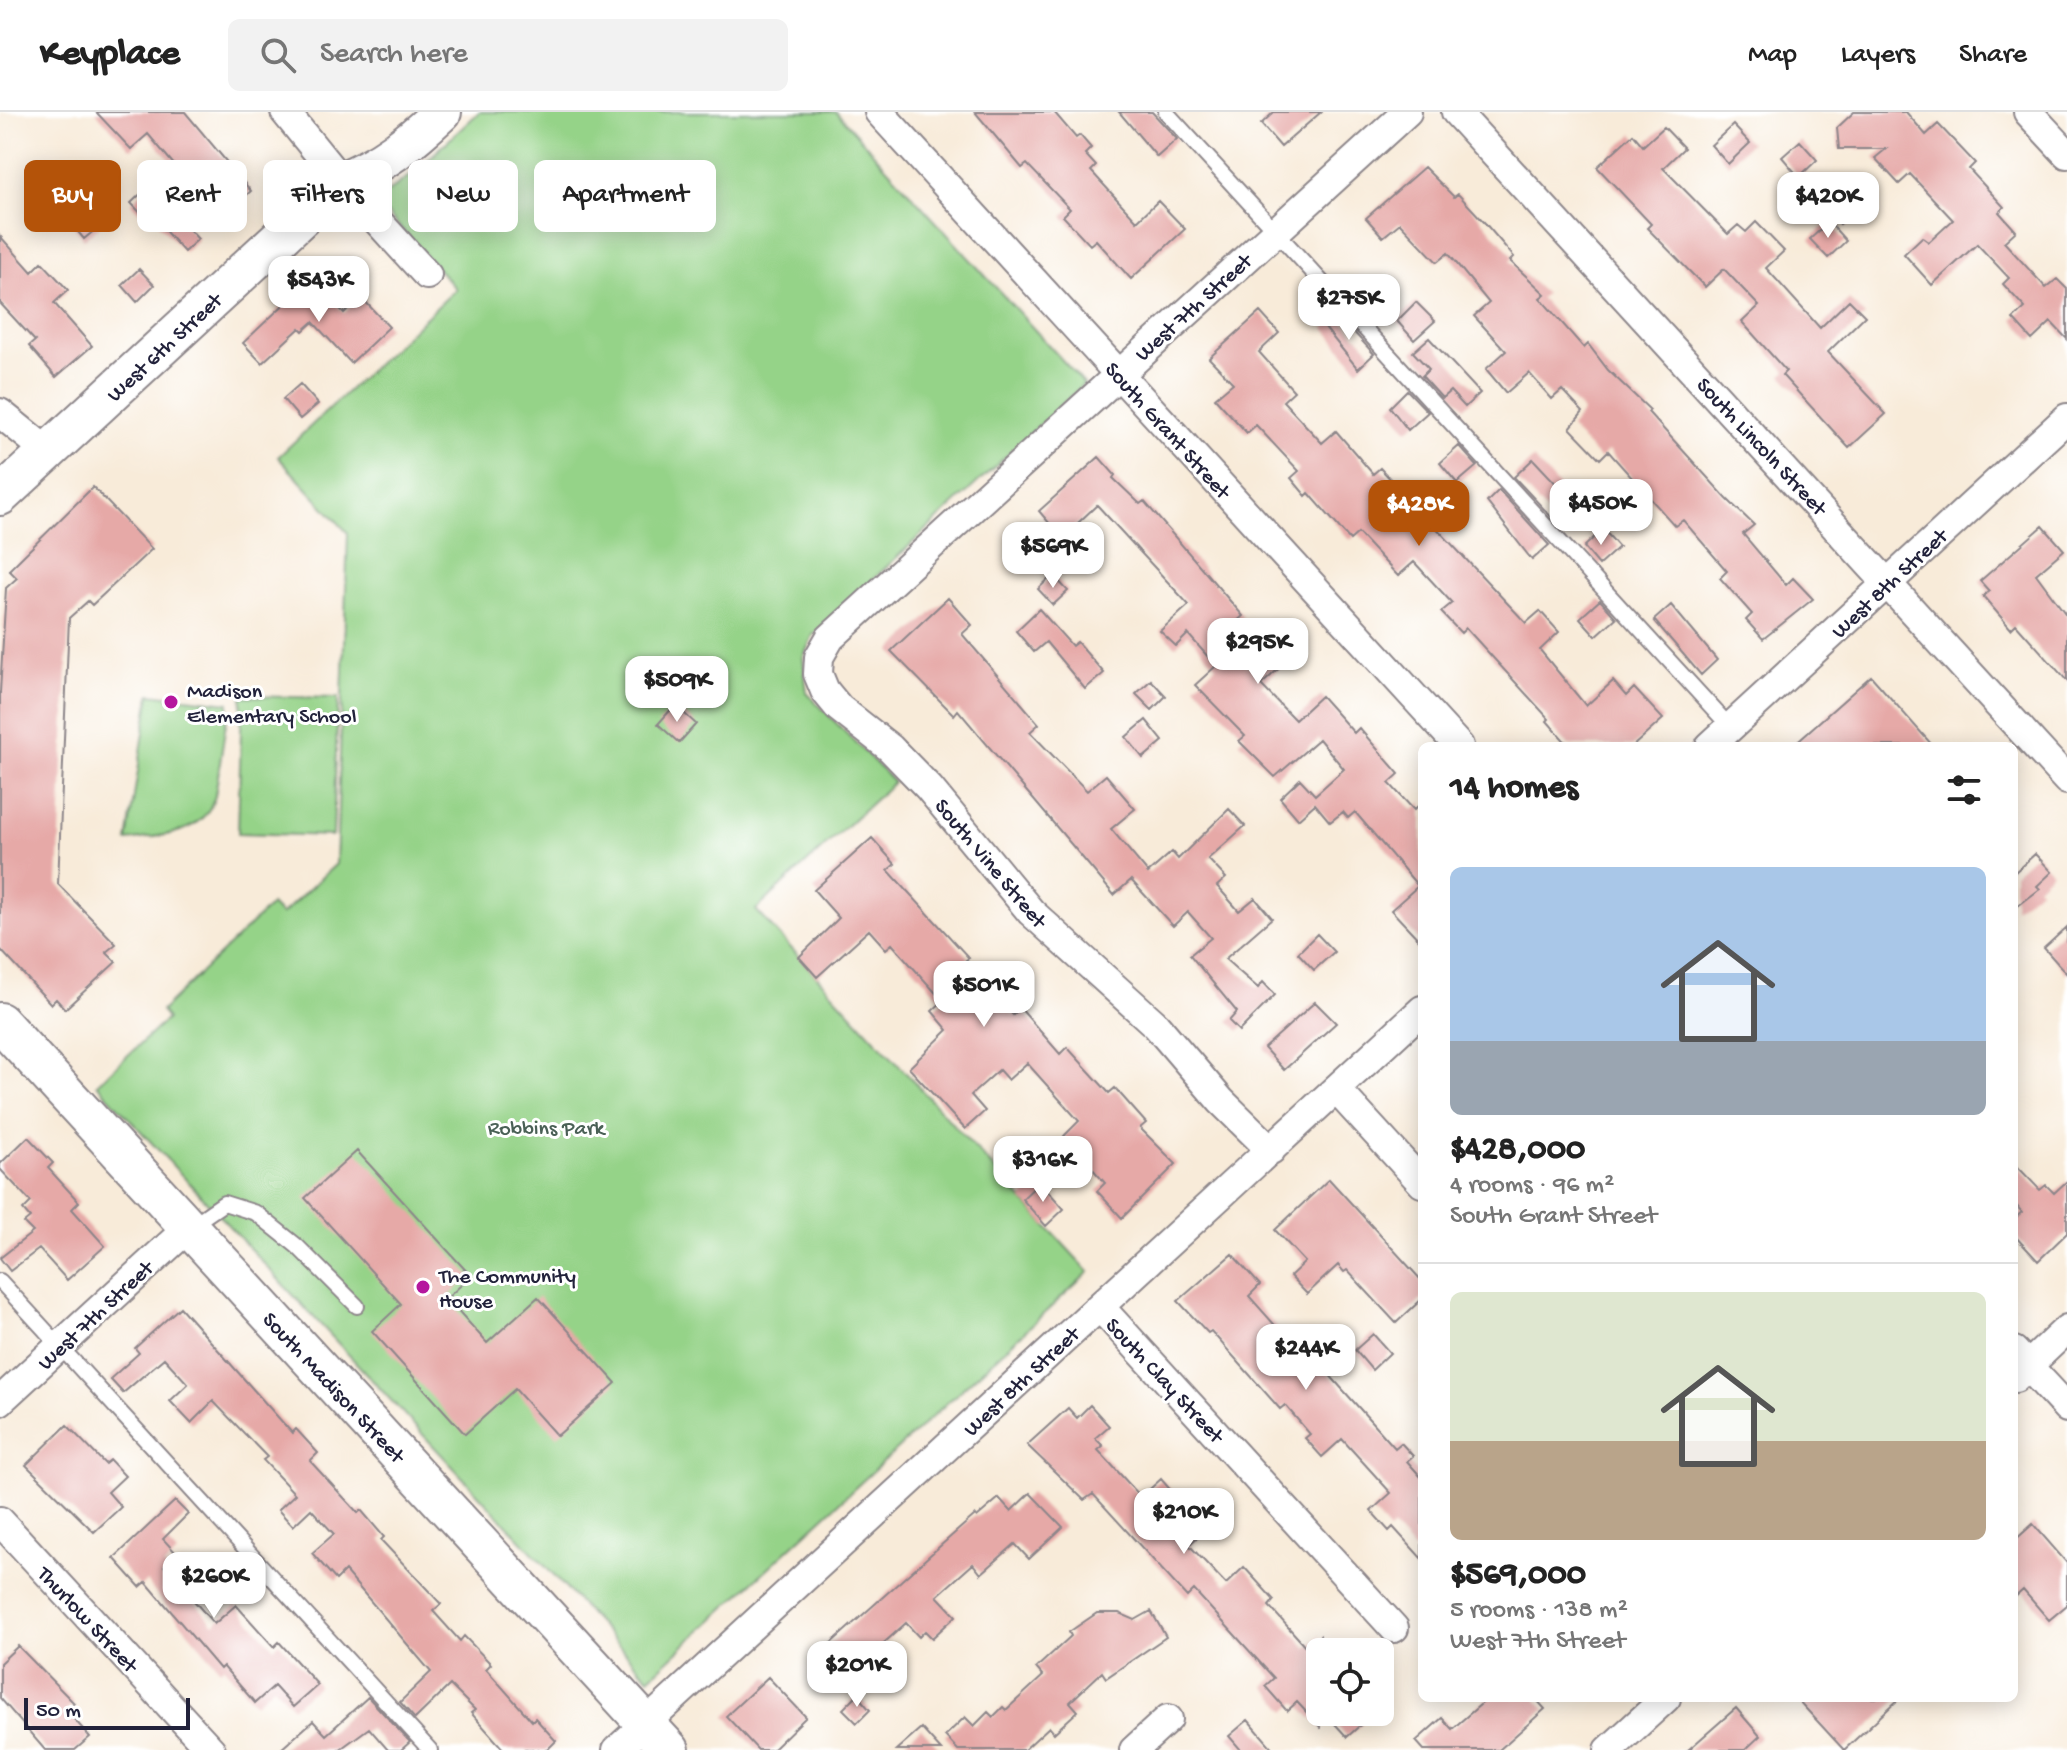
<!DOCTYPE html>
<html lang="en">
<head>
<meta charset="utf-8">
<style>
  body { margin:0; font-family:"Gochi Hand",sans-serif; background:#f2f2f2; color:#222; height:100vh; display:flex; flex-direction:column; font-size:30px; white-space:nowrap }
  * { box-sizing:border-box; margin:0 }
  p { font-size:26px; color:#767676 }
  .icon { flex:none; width:44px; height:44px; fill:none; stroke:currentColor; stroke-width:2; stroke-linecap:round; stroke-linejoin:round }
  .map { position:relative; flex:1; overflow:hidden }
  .panel { position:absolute; left:1418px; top:630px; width:600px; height:960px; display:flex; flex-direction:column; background:#fff; border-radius:12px; box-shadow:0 4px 20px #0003 }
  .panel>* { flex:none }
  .top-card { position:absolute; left:24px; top:48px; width:760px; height:72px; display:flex; gap:16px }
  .tools { position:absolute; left:1306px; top:1526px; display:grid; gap:16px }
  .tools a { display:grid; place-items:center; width:88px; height:88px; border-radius:12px; background:#fff; box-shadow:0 4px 20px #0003; font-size:40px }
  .scale { position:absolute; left:24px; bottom:20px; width:166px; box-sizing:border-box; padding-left:8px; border:4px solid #22223b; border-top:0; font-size:22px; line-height:28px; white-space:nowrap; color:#22223b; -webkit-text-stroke:6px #fff; paint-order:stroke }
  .price { position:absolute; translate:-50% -68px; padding:0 18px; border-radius:16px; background:#fff; color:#222; font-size:26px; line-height:52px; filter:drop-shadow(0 2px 4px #0008) }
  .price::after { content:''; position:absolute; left:50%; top:48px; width:24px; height:18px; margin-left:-12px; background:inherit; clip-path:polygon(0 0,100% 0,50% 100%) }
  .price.current { background:#b45309; color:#fff }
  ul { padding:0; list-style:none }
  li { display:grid; align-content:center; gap:16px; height:424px; padding:0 32px }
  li+li { border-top:2px solid #e0e0e0 }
  li span { display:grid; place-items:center; height:248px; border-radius:12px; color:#555 }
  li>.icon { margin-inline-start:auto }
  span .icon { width:144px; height:144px; fill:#fffc; stroke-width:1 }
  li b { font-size:34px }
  h2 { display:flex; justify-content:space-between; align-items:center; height:96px; padding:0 32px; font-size:34px }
  .chip { padding:0 28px; border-radius:12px; background:#fff; box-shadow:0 4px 20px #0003; font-size:28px; line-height:72px }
  .chip.current { background:#b45309; color:#fff }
  header { display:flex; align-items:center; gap:48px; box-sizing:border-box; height:112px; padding:0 40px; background:#fff; border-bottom:2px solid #e0e0e0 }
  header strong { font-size:38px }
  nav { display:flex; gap:44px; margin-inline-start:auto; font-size:28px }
  .search { width:560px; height:72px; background:#f2f2f2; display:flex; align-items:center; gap:20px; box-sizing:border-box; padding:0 28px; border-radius:12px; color:#767676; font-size:30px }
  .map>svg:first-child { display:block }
</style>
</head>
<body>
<header>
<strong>Keyplace</strong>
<div class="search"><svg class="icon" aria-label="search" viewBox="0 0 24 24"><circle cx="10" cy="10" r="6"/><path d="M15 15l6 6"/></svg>Search here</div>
<nav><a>Map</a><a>Layers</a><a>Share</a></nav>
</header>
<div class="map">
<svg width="2067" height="1638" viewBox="0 0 2067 1638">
  <rect width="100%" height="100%" fill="#fff"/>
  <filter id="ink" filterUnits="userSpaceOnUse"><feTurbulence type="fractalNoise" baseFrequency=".0125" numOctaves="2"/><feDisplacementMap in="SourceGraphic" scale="16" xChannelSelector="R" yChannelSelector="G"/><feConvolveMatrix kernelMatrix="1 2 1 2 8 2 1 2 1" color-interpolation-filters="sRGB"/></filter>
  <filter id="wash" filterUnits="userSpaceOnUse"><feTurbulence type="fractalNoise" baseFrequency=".006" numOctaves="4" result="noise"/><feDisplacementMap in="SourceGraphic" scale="32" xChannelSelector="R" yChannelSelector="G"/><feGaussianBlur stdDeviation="1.8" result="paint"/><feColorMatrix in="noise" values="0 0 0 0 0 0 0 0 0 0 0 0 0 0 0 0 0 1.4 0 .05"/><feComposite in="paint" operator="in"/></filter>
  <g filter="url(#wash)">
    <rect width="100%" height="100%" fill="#f8ebd9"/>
    <!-- green -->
    <path fill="#95d388" stroke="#5c7a62" stroke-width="2" d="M 479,0 L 836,0 L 1084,272 L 813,523 L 803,546 L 807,581 L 894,670 L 756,798 L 1089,1160 L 649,1566 L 97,972 L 167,907 L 161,899 L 271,793 L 281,803 L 336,752 L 348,421 L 278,345 L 456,177 L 376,89 L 416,59 Z
      M 150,582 L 229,591 L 215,684 C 203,724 162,723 127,729 Z
      M 242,584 L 338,586 L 333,724 L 238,721 Z"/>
    <g id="blocks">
      <!-- building -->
      <path fill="#e6a9a7" d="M 96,0 L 185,0 L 251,79 L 220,107 L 148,22 L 131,37 Z
        M 975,0 L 1054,0 L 1076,26 L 1080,23 L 1091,36 L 1085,42 L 1096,54 L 1091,59 L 1137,109 L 1158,89 L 1185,117 L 1131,167 L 1096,128 L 1090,133 L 1063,104 L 1070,97 L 1027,52 L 1022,56 Z
        M 1119,0 L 1152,0 L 1177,27 L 1157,45 Z
        M 1274,0 L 1321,0 L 1281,35 L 1261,12 Z
        M 1854,0 L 1906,0 L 1926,23 L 1938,12 L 1975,51 L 1969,57 L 2004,95 L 1999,100 L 2016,119 L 2004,130 L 2046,176 L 2057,167 L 2067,177 L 2067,227 L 2051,210 L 2032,228 L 2013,207 L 2025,196 L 2003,172 L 2009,166 L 1977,132 L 1932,173 L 1904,142 L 1922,125 L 1929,130 L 1953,108 L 1910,62 L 1899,72 L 1875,46 L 1886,37 L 1839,37 L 1837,16 Z
        M 1733,13 L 1750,31 L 1728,52 L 1711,33 Z
        M 1664,15 L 1684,36 L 1663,56 L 1728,122 L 1738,113 L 1746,120 L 1756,110 L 1784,139 L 1766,156 L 1820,216 L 1849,188 L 1865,204 L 1828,240 L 1886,302 L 1849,336 L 1782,263 L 1786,259 L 1742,210 L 1759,194 L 1724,157 L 1705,175 L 1647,116 L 1651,112 L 1597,55 L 1633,22 L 1643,34 Z
        M 1800,29 L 1817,48 L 1799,65 L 1782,45 Z
        M 1424,55 L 1454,85 L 1458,82 L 1484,110 L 1514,145 L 1510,149 L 1545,182 L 1540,186 L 1584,236 L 1588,232 L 1608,258 L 1650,298 L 1648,300 L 1727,387 L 1754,413 L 1743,422 L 1786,473 L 1793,466 L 1813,487 L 1763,527 L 1746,508 L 1752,502 L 1720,466 L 1727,459 L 1683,408 L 1675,414 L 1608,339 L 1600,347 L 1570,316 L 1583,300 L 1562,278 L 1552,287 L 1529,261 L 1506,281 L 1486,257 L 1506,239 L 1474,204 L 1489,191 L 1448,141 L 1437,150 L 1400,111 L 1383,125 L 1366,106 Z
        M 149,74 L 198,127 L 184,140 L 152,104 L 148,109 L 131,91 Z
        M 1842,76 L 1859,95 L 1840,112 L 1823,93 Z
        M 86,94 L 102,112 L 84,127 L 69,109 Z
        M 1829,110 L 1846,129 L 1828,146 L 1810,127 Z
        M 0,124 L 32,160 L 42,150 L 68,178 L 54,191 L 92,234 L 56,265 L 29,234 L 35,229 L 0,191 Z
        M 139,157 L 154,173 L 137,190 L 122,173 Z
        M 312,166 L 344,201 L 361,185 L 389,215 L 351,251 L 313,210 L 303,219 L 300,216 L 262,251 L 243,231 Z
        M 1364,170 L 1379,186 L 1363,200 L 1349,185 Z
        M 1416,190 L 1435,209 L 1414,228 L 1397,209 Z
        M 1260,200 L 1279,221 L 1259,240 L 1294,279 L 1283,289 L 1322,331 L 1336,319 L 1373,362 L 1380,356 L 1526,511 L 1540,499 L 1559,520 L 1540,538 L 1586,594 L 1613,569 L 1626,584 L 1634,576 L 1663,607 L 1633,634 L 1569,634 L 1547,609 L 1549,607 L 1466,516 L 1461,521 L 1441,500 L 1452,491 L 1414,450 L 1398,464 L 1358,421 L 1350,428 L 1309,381 L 1306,384 L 1291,366 L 1299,359 L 1256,313 L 1247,321 L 1215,286 L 1233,271 L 1209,246 Z
        M 1338,203 L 1374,242 L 1358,257 L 1325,216 Z
        M 1429,226 L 1480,281 L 1465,295 L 1450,279 L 1442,286 L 1422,264 L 1429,257 L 1413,240 Z
        M 300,272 L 318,292 L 300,307 L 283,287 Z
        M 1407,278 L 1428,300 L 1408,318 L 1390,295 Z
        M 1459,334 L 1477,354 L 1457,371 L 1440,351 Z
        M 1099,345 L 1115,363 L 1113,366 L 1140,392 L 1144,389 L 1243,504 L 1221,523 L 1247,554 L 1271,531 L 1287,549 L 1261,573 L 1295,608 L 1321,584 L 1354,621 L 1359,616 L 1399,662 L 1389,671 L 1414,698 L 1422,690 L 1422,831 L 1391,798 L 1418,774 L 1355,700 L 1348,706 L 1343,700 L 1330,710 L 1315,692 L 1298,707 L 1280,686 L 1300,667 L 1315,683 L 1344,657 L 1319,627 L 1275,665 L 1239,629 L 1245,624 L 1195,573 L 1216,554 L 1188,522 L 1176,534 L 1160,519 L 1189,493 L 1097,393 L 1062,426 L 1039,399 Z
        M 1533,347 L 1577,394 L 1557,411 L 1514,365 Z
        M 93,375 L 152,437 L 92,493 L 88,489 L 69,506 L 58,772 L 116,832 L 106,840 L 116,850 L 65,897 L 56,887 L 51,892 L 0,837 L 0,580 L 6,476 L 17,466 L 9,458 Z
        M 1499,378 L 1549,433 L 1532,448 L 1487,390 Z
        M 2043,414 L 2064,438 L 2036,462 L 2067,504 L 2067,569 L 2016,512 L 2011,517 L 1983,484 L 1989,479 L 1980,469 Z
        M 1603,417 L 1619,435 L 1599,453 L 1584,435 Z
        M 1053,463 L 1068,479 L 1053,493 L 1038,477 Z
        M 948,486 L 972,513 L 962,522 L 1039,612 L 1030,620 L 1087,679 L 1106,663 L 1135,697 L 1111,717 L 1148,761 L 1172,740 L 1178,747 L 1229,697 L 1245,714 L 1208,747 L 1226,766 L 1217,774 L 1239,799 L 1255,786 L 1272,806 L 1225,847 L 1258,876 L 1263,870 L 1275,883 L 1239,919 L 1229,909 L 1237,900 L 1190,843 L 1211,826 L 1188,800 L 1173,814 L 1131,768 L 1114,783 L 958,598 L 954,603 L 891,539 Z
        M 1600,488 L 1616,506 L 1596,524 L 1580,506 Z
        M 1671,493 L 1717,548 L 1701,563 L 1654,508 Z
        M 1039,497 L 1072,534 L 1077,530 L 1104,561 L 1085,577 L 1046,530 L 1034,540 L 1016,519 Z
        M 1871,564 L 1933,634 L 1792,634 Z
        M 1151,568 L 1166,584 L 1152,598 L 1136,582 Z
        M 675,593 L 696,612 L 679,631 L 658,612 Z
        M 1146,608 L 1163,629 L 1143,646 L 1126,625 Z
        M 872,726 L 895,752 L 888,758 L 969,846 L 966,848 L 1013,903 L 1020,896 L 1060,942 L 1067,935 L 1109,981 L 1115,976 L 1146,1011 L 1140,1016 L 1176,1052 L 1122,1106 L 1097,1079 L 1105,1071 L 1064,1024 L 1079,1009 L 1027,951 L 1008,968 L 999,958 L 971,983 L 985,999 L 965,1017 L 909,956 L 948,918 L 932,899 L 943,889 L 892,832 L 886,837 L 869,818 L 817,865 L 799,845 L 839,806 L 814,778 Z
        M 2035,742 L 2052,760 L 2037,774 L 2040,777 L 2014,797 L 2014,761 Z
        M 2067,815 L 2067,862 L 2044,836 Z
        M 1317,822 L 1334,840 L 1314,858 L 1298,841 Z
        M 1315,890 L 1336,911 L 1284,958 L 1264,936 Z
        M 28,1025 L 53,1051 L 48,1056 L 79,1090 L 72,1097 L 105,1134 L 67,1168 L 39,1137 L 10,1159 L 0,1146 L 33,1120 L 24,1111 L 30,1106 L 23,1098 L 31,1090 L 0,1057 L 0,1052 Z
        M 357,1039 L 471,1164 L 447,1186 L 487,1231 L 538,1185 L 616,1271 L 557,1324 L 515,1277 L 465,1322 L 372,1219 L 401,1192 L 305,1086 Z
        M 2014,1051 L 2040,1078 L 2046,1073 L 2054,1081 L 2067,1069 L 2067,1121 L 2038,1149 L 2014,1123 L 2014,1107 L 2022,1100 L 2014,1091 Z
        M 1329,1067 L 1422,1169 L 1422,1187 L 1396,1211 L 1347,1158 L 1344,1160 L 1338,1153 L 1307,1182 L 1290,1164 L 1305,1150 L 1275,1118 Z
        M 1040,1070 L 1064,1097 L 1046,1114 L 1022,1087 Z
        M 1232,1142 L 1260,1173 L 1249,1184 L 1312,1255 L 1318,1250 L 1395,1336 L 1401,1331 L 1413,1344 L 1407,1349 L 1422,1366 L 1422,1447 L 1393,1415 L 1389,1419 L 1371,1399 L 1391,1381 L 1342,1327 L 1322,1345 L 1305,1326 L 1310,1322 L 1285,1293 L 1280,1297 L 1211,1219 L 1208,1221 L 1178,1189 Z
        M 180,1195 L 292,1321 L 296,1317 L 318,1341 L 310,1349 L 358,1401 L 361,1398 L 384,1425 L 381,1428 L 441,1492 L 433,1499 L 460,1529 L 464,1524 L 491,1552 L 486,1557 L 532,1609 L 535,1606 L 556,1629 L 547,1638 L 504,1638 L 471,1601 L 475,1598 L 450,1573 L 415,1607 L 400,1590 L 431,1560 L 345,1459 L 336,1468 L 312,1441 L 334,1422 L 311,1397 L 293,1414 L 278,1398 L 295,1382 L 263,1348 L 267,1345 L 213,1289 L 191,1311 L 170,1289 L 188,1272 L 164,1246 L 123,1281 L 110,1267 L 139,1241 L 135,1236 Z
        M 1373,1222 L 1390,1241 L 1372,1258 L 1355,1238 Z
        M 1090,1293 L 1109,1314 L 1095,1326 L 1103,1334 L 1098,1338 L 1141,1385 L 1161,1367 L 1205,1418 L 1189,1433 L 1226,1472 L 1244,1455 L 1274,1488 L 1269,1494 L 1307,1536 L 1320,1524 L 1320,1615 L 1297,1590 L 1287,1599 L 1265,1574 L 1274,1566 L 1194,1478 L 1187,1485 L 1093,1382 L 1084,1388 L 1027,1333 L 1068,1296 L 1077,1306 Z
        M 67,1313 L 105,1352 L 110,1348 L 125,1364 L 108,1380 L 121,1395 L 94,1420 L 26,1353 Z
        M 1030,1381 L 1063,1415 L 1029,1447 L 1015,1432 L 981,1462 L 973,1452 L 937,1484 L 956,1504 L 932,1526 L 925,1519 L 919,1525 L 906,1511 L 854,1558 L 830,1532 L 975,1403 L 977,1405 L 999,1386 L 1011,1399 Z
        M 175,1389 L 188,1402 L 163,1427 L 177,1442 L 164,1454 L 214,1512 L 236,1493 L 274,1535 L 279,1530 L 318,1573 L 293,1595 L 274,1574 L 255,1591 L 223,1554 L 220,1557 L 146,1470 L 140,1475 L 114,1446 Z
        M 2033,1412 L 2067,1451 L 2067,1493 L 2049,1508 L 2023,1478 L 2014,1486 L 2014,1429 Z
        M 1151,1499 L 1166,1525 L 1106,1566 L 1102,1560 L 1070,1590 L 1078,1599 L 1054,1621 L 1049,1615 L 1024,1638 L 958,1638 L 945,1624 L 965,1605 L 974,1614 L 988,1600 L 993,1605 L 1003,1595 L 1006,1598 L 1043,1564 L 1036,1556 L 1071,1524 L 1069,1520 L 1097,1501 L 1119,1501 L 1135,1508 Z
        M 18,1534 L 74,1591 L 66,1598 L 90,1625 L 75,1638 L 45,1638 L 0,1586 L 0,1551 Z
        M 768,1565 L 806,1605 L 772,1638 L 758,1638 L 726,1604 Z
        M 857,1583 L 870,1598 L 857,1611 L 843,1597 Z
        M 368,1585 L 410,1630 L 401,1638 L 388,1638 L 369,1616 L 339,1638 L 280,1638 L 313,1609 L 326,1623 Z
        M 1488,1586 L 1535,1586 L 1545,1597 L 1499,1638 L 1424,1638 L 1416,1629 L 1442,1606 L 1452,1617 Z
        M 1796,1586 L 1900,1586 L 1844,1638 Z
        M 1736,1596 L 1760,1624 L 1745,1638 L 1688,1638 Z
        M 1324,1600 L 1375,1600 L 1347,1625 Z
        M 1248,1608 L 1274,1638 L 1241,1638 L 1229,1624 Z
        M 921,1616 L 941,1638 L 896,1638 Z"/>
    </g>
  </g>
  <g filter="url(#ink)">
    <use href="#blocks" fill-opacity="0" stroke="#8d868a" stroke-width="2"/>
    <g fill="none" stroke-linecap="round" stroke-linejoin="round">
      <!-- lane casing -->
      <g stroke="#8d868a" stroke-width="18">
        <path id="lane" d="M 1166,0 L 1730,615
          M 189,1115 L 224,1091 L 256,1101 L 297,1134 L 357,1194
          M 0,1169 L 430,1638"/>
      </g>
      <!-- street casing -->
      <g stroke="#8d868a" stroke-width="32">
        <path id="street" d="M 285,0 L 341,69 L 427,163
          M 879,0 L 1459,634
          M 1456,0 L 2067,668
          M 2028,0 L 2067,42
          M 0,301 L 48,340
          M 1710,634 L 2067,306
          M 1336,977 L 1422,1071
          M 1271,1038 L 1221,989 L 1156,913 L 1031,800 L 929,676 L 890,636 L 839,596 L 825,579 L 818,562 L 819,545 L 830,526 L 1407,0
          M 1100,1195 L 1394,1516
          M 2014,1239 L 2067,1296
          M 2015,1266 L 2067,1217
          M 0,1289 L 189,1115
          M 0,1409 L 211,1638
          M 617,1638 L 1422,898
          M 1134,1638 L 1168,1607
          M 1609,1638 L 1666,1586"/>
      </g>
      <!-- secondary casing -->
      <g stroke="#8d868a" stroke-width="42">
        <path id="secondary" d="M 0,384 L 341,69 C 382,53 410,30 442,0
          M 0,910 L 670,1638"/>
      </g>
      <!-- lane -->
      <use href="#lane" stroke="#fff" stroke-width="14"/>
      <!-- street -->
      <use href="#street" stroke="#fff" stroke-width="28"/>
      <!-- secondary -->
      <use href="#secondary" stroke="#fff" stroke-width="38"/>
    </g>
  </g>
  <!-- markers -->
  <g fill="#b5179e" stroke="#fff" stroke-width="3">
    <circle cx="171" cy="590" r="8"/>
    <circle cx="423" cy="1175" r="8"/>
  </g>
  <g text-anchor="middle" stroke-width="6" stroke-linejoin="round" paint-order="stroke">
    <!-- street labels -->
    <g font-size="22" fill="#22223b" stroke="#fff">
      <text transform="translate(1192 194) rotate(-42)" y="8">West 7th Street</text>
      <text transform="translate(163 234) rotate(-43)" y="8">West 6th Street</text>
      <text transform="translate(1169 317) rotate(48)" y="8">South Grant Street</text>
      <text transform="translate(1763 333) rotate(47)" y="8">South Lincoln Street</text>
      <text transform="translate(1888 470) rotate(-43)" y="8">West 8th Street</text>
      <text transform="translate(992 750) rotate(50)" y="8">South Vine Street</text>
      <text transform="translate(94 1202) rotate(-43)" y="8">West 7th Street</text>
      <text transform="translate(1166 1267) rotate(47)" y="8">South Clay Street</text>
      <text transform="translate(1020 1268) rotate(-43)" y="8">West 8th Street</text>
      <text transform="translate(335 1274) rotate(47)" y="8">South Madison Street</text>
      <text transform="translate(89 1506) rotate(47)" y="8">Thurlow Street</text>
    </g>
    <!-- poi labels -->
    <g font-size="22" fill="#22223b" stroke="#fff" text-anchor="start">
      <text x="187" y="585">Madison<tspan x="187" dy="25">Elementary School</tspan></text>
      <text x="439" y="1170">The Community<tspan x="439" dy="25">House</tspan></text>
    </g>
    <!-- park labels -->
    <g font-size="22" fill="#4a6056" stroke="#fff">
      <text x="546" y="1022">Robbins Park</text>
    </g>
  </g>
</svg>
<div class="tools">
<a><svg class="icon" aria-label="locate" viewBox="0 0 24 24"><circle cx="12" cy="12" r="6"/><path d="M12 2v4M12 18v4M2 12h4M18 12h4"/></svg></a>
</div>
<div class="scale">50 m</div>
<b class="price" style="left:1828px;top:128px">$420K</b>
<b class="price" style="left:319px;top:212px">$543K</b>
<b class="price" style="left:1349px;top:230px">$275K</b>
<b class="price" style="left:1601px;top:435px">$450K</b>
<b class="price current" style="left:1419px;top:436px">$428K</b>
<b class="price" style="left:1053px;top:478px">$569K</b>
<b class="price" style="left:1258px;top:574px">$295K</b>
<b class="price" style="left:677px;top:612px">$509K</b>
<b class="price" style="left:984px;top:917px">$501K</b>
<b class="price" style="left:1043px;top:1092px">$316K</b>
<b class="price" style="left:1306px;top:1280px">$244K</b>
<b class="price" style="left:1184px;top:1444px">$210K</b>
<b class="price" style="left:214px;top:1508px">$260K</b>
<b class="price" style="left:857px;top:1597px">$201K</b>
<div class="top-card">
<a class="chip current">Buy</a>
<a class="chip">Rent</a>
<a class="chip">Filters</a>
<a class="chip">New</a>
<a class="chip">Apartment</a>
</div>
<section class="panel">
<h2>14 homes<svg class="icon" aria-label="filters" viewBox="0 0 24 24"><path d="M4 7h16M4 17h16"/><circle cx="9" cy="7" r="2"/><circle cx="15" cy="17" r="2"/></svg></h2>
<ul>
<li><span style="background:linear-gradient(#a9c7e8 70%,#9aa5b1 0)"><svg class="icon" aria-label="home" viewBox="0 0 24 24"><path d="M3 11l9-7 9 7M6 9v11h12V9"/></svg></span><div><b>$428,000</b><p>4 rooms · 96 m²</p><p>South Grant Street</p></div></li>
<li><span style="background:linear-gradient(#dfe7d0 60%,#b9a48a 0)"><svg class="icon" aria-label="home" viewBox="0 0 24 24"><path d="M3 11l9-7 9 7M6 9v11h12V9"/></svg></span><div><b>$569,000</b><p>5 rooms · 138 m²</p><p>West 7th Street</p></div></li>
</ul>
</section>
</div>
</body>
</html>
